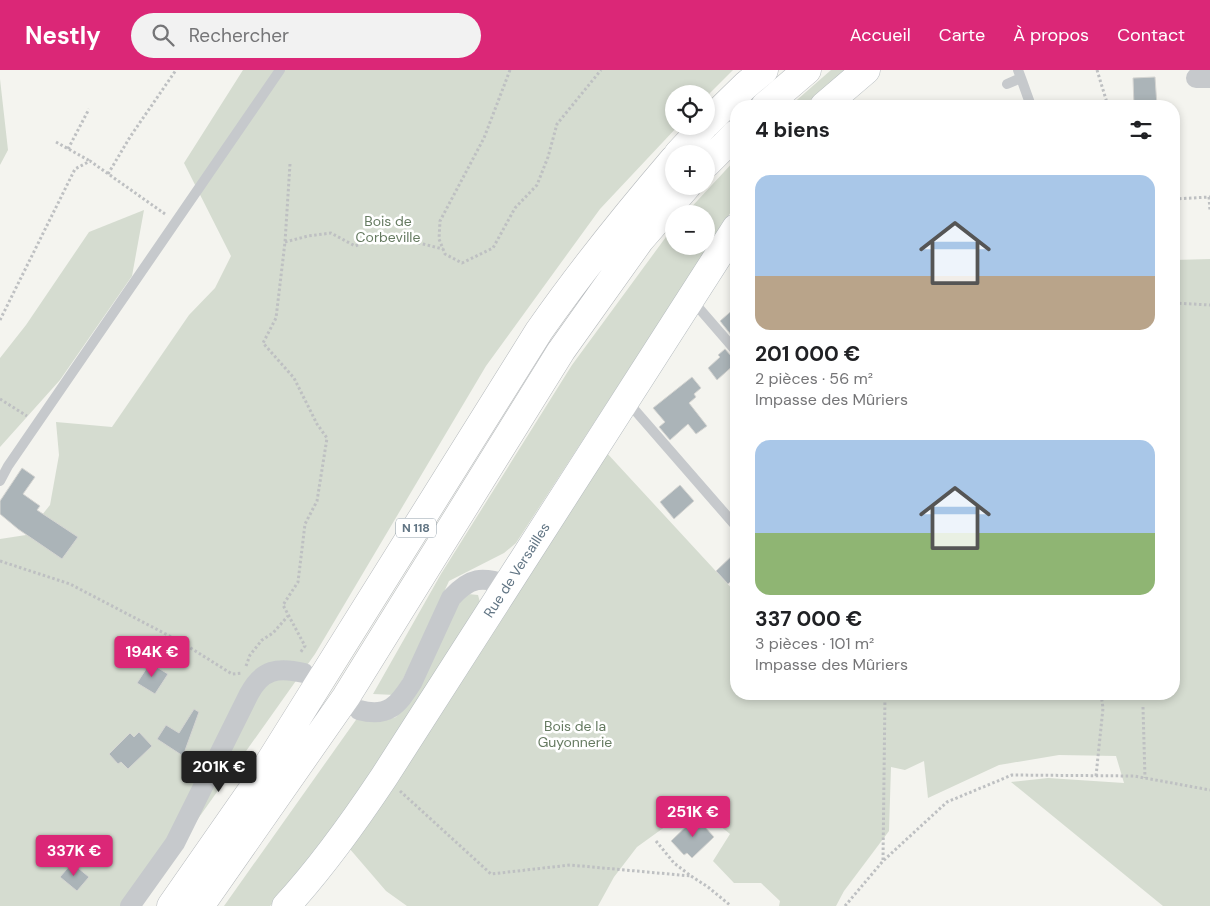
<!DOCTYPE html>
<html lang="fr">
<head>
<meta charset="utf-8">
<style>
  body { margin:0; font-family:"DM Sans",sans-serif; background:#f2f2f2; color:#202124; height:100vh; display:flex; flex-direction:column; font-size:19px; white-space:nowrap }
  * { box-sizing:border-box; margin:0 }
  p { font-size:16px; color:#757577 }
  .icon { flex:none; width:28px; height:28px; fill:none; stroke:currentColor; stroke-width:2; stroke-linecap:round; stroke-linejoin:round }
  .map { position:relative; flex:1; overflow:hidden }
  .drawer { position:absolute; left:730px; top:30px; width:450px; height:600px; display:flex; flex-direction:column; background:#fff; border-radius:20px; box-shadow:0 2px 8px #0003 }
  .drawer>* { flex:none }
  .fabs { position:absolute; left:665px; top:15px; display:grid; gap:10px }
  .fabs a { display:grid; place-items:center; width:50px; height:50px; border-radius:50%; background:#fff; box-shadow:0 2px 8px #0003; font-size:25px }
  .price { position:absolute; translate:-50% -42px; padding:0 11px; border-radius:5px; background:#db2777; color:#fff; font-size:16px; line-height:32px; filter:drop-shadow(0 1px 2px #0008) }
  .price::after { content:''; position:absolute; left:50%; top:30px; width:15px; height:11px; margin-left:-8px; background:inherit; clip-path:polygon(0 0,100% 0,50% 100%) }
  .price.current { background:#222; color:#fff }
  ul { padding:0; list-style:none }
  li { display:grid; align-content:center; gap:10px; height:265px; padding:0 25px }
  li span { display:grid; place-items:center; height:155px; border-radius:15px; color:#555 }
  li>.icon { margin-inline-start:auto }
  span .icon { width:90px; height:90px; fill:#fffc; stroke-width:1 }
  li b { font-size:21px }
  h2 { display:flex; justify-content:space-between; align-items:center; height:60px; padding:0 25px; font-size:21px }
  header { display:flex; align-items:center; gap:30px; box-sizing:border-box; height:70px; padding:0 25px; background:#db2777; color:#fff }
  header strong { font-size:24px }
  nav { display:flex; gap:28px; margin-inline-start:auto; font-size:18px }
  .search { width:350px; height:45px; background:#f2f2f2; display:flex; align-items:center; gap:12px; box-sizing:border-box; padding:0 18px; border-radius:28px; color:#757577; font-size:19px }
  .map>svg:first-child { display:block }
</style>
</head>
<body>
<header>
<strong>Nestly</strong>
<div class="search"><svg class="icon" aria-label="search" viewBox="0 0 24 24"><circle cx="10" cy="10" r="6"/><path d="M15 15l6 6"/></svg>Rechercher</div>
<nav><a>Accueil</a><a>Carte</a><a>À propos</a><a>Contact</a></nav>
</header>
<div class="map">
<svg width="1210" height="836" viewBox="0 0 1210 836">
  <rect width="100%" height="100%" fill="#f4f4ef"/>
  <!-- green -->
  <path fill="#d5dcd0" d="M 243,0 L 733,0 L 706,27 L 706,24 L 674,24 L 674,56 L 678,56 L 600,139 L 486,296 L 315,584 L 136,836 L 0,836 L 0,469 L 26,465 L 50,435 L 59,385 L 56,352 L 112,357 L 189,245 L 215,218 L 231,186 L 184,93 Z
    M 831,0 L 854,0 L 812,36 L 790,36 Z
    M 0,9 L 8,80 L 0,95 Z
    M 736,89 L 736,134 L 516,473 L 504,483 L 449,511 L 416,583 L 395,625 L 373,624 L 441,504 L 572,295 L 674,156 L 674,176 L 706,176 L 706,144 L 685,144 Z
    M 144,140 L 132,206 L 60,310 L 0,377 L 0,288 L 26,255 L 89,162 Z
    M 1210,189 L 1210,836 L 1163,836 L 1011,712 L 1048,708 L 1124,713 L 1116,686 L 1059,685 L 999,695 L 928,728 L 924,691 L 905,700 L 891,697 L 889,761 L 844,821 L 836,836 L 779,836 L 780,831 L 761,813 L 734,813 L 713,791 L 730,764 L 703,742 L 673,751 L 637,777 L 614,807 L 598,836 L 407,836 L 386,821 L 349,778 L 605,381 L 736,523 L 736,624 L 1174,624 L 1174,190 Z
    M 468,524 L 478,525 L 480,532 L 368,712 L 285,820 L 270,836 L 224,836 L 358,647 L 383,651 L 396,647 L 413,625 L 457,532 Z"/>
  <!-- building -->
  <path fill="#abb4b8" stroke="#d5d5d2" d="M 1155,7 L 1157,36 L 1134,36 L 1133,8 Z
    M 736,237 L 736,271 L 720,251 Z
    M 725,279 L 731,286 L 736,288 L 736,293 L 717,310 L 708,298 L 720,287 L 718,285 Z
    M 692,307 L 701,318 L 694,324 L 696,327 L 689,333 L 707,356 L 696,364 L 688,354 L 670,370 L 659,357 L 665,352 L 653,338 Z
    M 22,398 L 35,407 L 23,424 L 40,436 L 37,440 L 78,467 L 62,489 L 18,459 L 0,444 L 0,431 Z
    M 680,415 L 694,431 L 674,449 L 660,432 Z
    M 736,482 L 736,506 L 728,514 L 716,501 Z
    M 150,593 L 168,604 L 155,624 L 137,613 Z
    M 194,639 L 199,642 L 183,686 L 157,669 L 166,655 L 179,663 Z
    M 139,662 L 152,676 L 128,699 L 121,692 L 118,694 L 109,684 L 130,663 L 134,667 Z
    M 696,747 L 714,767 L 692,788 L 687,783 L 684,785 L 671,771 Z
    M 72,793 L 89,807 L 77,821 L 60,807 Z"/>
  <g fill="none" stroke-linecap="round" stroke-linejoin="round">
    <!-- secondary casing -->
    <g stroke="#b5bbbf" stroke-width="29">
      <g id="secondary">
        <path d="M 824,36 L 866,0"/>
        <path id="s1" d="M 286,836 C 323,796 354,752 384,707 L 736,158"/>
      </g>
    </g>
    <!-- highway casing -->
    <g stroke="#b5b9bc" stroke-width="29">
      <path id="highway" d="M 765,36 L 807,0
        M 706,54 L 746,15 L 764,0
        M 678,84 L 704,56
        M 706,94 L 736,64
        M 171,836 L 254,717 L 539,261 C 581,201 626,145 674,89
        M 200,836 L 346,627 L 561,281 L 640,170 L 687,116"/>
    </g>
    <!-- path -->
    <path stroke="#bec0c2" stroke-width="3" stroke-dasharray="2.5 2.5" stroke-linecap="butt" d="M 510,0 L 484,68 L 440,151 L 439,169 L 445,184 L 462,193 L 493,178 L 515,138 L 537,115 L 548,87 L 557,54 L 601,0
      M 1097,0 L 1108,36
      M 56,72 L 90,91
      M 68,79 L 89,39
      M 290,94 L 285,172 L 276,248 L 263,273 L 294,308 L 317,354 L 327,368 L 317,431 L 305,454 L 298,512 L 283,535 L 305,576 L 300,583
      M 108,104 L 130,67 L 176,0
      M 1209,127 L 1210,141
      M 1174,129 L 1210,127
      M 285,172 L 308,166 L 331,163 L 355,176 L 387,165 L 443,179
      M 1174,233 L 1210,235
      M 0,250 L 75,99 L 90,91 L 165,144
      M 0,329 L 27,346
      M 0,491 L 70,514 L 181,572 L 232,604 L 242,603
      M 246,596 L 250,585 L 262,570 L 273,563 L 288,546
      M 1143,637 L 1145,708
      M 1096,706 L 1103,638 L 1101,624
      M 400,721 L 491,804 L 570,795 L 691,806
      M 656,771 L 674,793 L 691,806 L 708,817 L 731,836
      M 883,790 L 885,624
      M 845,836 L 883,791 L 947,732 L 1012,705 L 1134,706 L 1210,720"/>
    <!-- lane -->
    <path stroke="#c6c9cc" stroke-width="10" d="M 1021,8 L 1031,36
      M 1007,14 L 1021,8 L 1018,0
      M 691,229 L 736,281
      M 626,330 L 734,454
      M 0,411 L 8,396 L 280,0"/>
    <!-- street -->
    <path stroke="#c6c9cc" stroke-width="20" d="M 1196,8 L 1210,8
      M 359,640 C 388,648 398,635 412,613 L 451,528 C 470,507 482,506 508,515
      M 130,836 L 175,773 L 249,624 C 262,599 278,597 304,603"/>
    <!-- secondary -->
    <use href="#secondary" stroke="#fff" stroke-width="28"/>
    <!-- highway -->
    <use href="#highway" stroke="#fff" stroke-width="28"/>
  </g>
  <g text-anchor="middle" stroke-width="5" stroke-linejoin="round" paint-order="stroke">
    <!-- shield labels -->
    <rect fill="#fff" stroke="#909ea8" stroke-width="1" x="396" y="448.5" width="40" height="19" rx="4"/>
    <g font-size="12" font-weight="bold" fill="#607483">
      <text x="416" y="462">N 118</text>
    </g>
    <!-- park labels -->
    <g font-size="14" fill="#657a60" stroke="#fff">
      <text x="388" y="156">Bois de<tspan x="388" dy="16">Corbeville</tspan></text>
      <text x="575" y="661">Bois de la<tspan x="575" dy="16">Guyonnerie</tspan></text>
    </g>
    <!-- street labels -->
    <g font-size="14" fill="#607483" stroke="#fff">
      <text dy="5" stroke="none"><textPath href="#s1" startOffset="408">Rue de Versailles</textPath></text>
    </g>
  </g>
</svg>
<div class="fabs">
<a><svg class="icon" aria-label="locate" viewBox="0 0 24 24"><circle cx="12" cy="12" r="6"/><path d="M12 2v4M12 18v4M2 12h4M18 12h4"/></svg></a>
<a>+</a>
<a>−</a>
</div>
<b class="price" style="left:152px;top:608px">194K €</b>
<b class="price current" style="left:219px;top:723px">201K €</b>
<b class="price" style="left:693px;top:768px">251K €</b>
<b class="price" style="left:74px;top:807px">337K €</b>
<section class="drawer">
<h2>4 biens<svg class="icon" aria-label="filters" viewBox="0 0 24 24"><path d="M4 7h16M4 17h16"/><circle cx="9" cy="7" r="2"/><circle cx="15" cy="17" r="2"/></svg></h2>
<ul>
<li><span style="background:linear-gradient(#a9c7e8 65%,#b9a48a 0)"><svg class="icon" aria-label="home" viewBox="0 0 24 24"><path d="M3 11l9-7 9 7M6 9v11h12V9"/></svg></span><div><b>201 000 €</b><p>2 pièces · 56 m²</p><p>Impasse des Mûriers</p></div></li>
<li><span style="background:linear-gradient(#a9c7e8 60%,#8fb573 0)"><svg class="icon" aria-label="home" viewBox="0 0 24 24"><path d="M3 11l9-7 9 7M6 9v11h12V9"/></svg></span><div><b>337 000 €</b><p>3 pièces · 101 m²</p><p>Impasse des Mûriers</p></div></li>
</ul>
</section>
</div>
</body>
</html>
